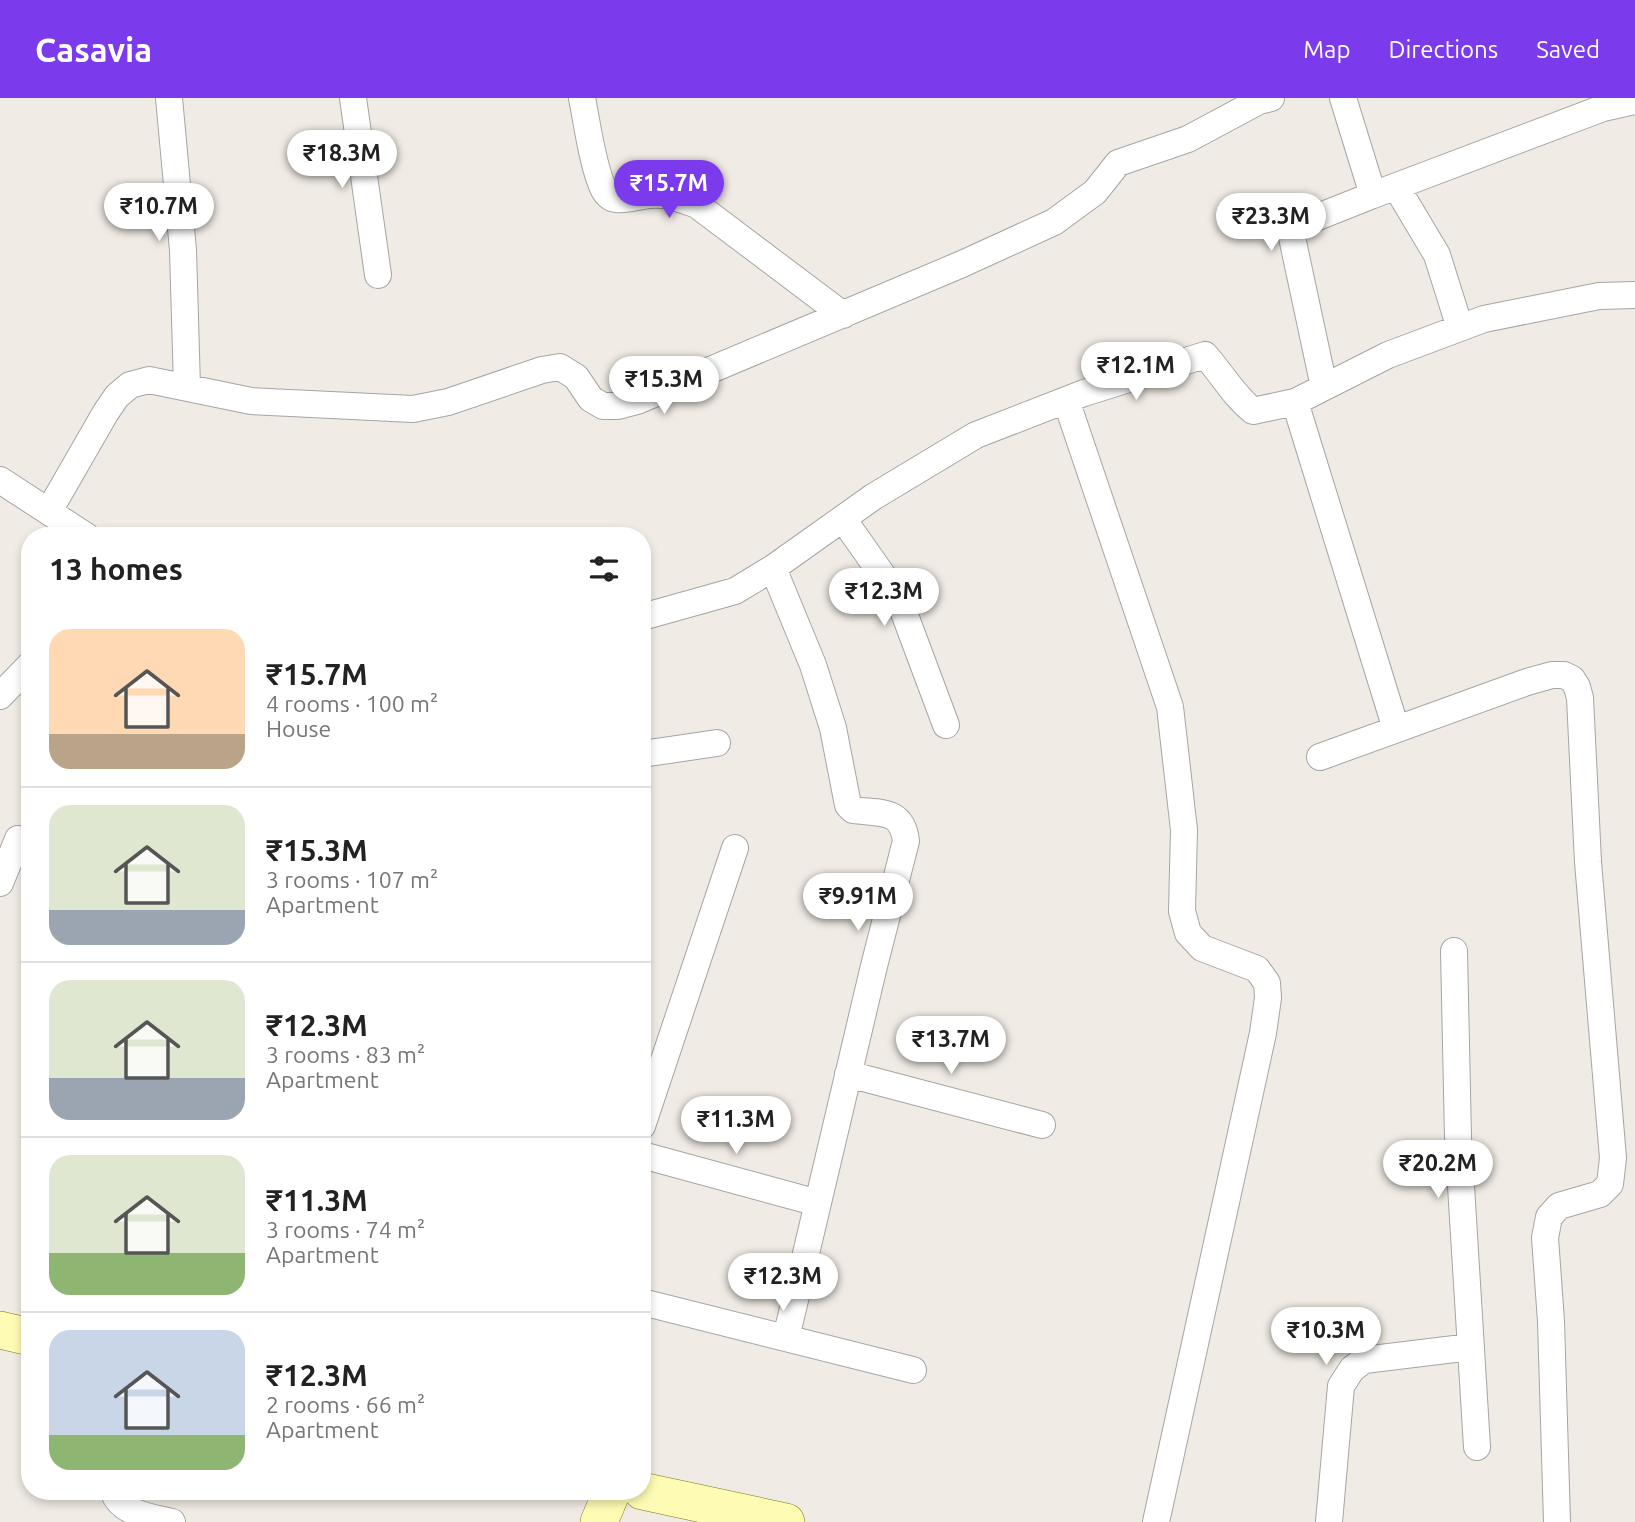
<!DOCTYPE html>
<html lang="en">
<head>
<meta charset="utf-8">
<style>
  body { margin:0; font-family:Ubuntu,sans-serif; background:#f2f2f2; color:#222; height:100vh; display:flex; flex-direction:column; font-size:26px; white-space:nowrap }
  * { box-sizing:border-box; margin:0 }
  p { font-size:23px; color:#767676 }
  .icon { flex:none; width:38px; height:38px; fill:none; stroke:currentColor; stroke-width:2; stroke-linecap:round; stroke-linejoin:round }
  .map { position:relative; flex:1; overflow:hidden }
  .details { position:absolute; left:21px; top:429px; width:630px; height:973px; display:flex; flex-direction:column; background:#fff; border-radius:28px; box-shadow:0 4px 10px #0003 }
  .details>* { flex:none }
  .price { position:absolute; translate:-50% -60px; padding:0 16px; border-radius:24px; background:#fff; color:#222; font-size:23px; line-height:46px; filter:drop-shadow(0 2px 4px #0008) }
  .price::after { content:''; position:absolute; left:50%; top:42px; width:21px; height:16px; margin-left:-10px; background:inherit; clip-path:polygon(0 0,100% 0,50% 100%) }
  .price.current { background:#7c3aed; color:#fff }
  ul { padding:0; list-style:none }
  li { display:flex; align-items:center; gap:21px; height:175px; padding:0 28px }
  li+li { border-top:2px solid #e0e0e0 }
  li span { display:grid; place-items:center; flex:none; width:196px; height:140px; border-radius:21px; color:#555 }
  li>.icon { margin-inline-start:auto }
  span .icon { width:84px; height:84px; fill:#fffc; stroke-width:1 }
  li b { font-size:30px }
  h2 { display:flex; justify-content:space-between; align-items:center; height:84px; padding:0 28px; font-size:30px }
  header { display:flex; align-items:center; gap:42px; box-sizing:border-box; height:98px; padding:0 35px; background:#7c3aed; color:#fff }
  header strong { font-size:33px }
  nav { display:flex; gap:38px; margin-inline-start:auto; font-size:24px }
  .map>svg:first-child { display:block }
</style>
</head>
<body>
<header>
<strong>Casavia</strong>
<nav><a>Map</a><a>Directions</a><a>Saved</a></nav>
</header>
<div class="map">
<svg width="1635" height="1424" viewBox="0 0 1635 1424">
  <rect width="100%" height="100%" fill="#f0ebe4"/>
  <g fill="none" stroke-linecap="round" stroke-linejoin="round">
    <!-- street casing -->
    <g stroke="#a5a5a5" stroke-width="28">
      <path id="street" d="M 169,0 L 183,152 L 187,289
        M 353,0 L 378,177
        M 582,0 C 587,25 593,70 604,92 C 606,96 611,101 616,101 C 626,103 638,98 649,97 C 667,95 680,101 697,107 L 843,217
        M 1343,0 L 1373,97 L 1603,10 L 1635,3
        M 1397,90 L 1437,157 L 1460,230
        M 1324,289 L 1290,130 L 1373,97
        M 1066,302 L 1170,609 L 1184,732 L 1182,813 L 1188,835 L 1202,850 L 1257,871 L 1267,885 L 1268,900 L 1263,935 L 1156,1424
        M 1295,304 L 1396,631
        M 0,382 L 86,438
        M 49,413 L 106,314 L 117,298 L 130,287 L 149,282 L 251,303 L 413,311 L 448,304 L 542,272 L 560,269 L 576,279 L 591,301 L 603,308 L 618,308 L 637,303 L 962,166 L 1054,124 L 1095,94 L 1118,65 L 1188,41 L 1259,3 L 1271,0
        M 843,421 L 886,482 L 903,512 L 946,627
        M 773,470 L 813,567 L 833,630 L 848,707 L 853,712 C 880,716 902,710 906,743 L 874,868 L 786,1240
        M 642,519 L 735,493 L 773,470 L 873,399 L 976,337 L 1084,295 L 1205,257 C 1222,276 1234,298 1253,313 L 1295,304 L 1388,257 L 1484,221 L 1599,198 L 1635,197
        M 0,598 L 30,567
        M 642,656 L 717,645
        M 1320,659 L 1527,584 L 1552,577 L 1564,577 L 1572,581 L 1577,589 L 1580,600 L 1588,764 L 1613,1060 L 1610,1086 L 1600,1096 L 1559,1108 L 1549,1119 L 1545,1140 L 1551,1223 L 1557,1424
        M 0,785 L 18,741
        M 1454,853 L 1458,1039 L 1477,1349
        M 848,976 L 1042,1027
        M 642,1028 L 735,750
        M 642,1057 L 818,1105
        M 642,1204 L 913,1272
        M 113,1393 C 121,1416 151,1419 172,1424
        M 1329,1424 L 1341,1288 L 1352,1271 L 1364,1262 L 1471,1249"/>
    </g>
    <!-- secondary casing -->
    <g stroke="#777b00" stroke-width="38">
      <path id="secondary" d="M 0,1232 L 30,1239
        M 642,1393 L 786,1424
        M 599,1424 L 612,1393"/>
    </g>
    <!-- street -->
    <use href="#street" stroke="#fff" stroke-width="26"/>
    <!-- secondary -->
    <use href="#secondary" stroke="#fefcb4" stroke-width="37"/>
  </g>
</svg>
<b class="price" style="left:342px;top:92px">₹18.3M</b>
<b class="price current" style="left:669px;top:122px">₹15.7M</b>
<b class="price" style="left:159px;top:145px">₹10.7M</b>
<b class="price" style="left:1271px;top:155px">₹23.3M</b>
<b class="price" style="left:1136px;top:304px">₹12.1M</b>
<b class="price" style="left:664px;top:318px">₹15.3M</b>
<b class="price" style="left:884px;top:530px">₹12.3M</b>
<b class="price" style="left:858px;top:835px">₹9.91M</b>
<b class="price" style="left:951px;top:978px">₹13.7M</b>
<b class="price" style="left:736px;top:1058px">₹11.3M</b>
<b class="price" style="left:1438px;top:1102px">₹20.2M</b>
<b class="price" style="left:783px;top:1215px">₹12.3M</b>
<b class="price" style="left:1326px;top:1269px">₹10.3M</b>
<section class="details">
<h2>13 homes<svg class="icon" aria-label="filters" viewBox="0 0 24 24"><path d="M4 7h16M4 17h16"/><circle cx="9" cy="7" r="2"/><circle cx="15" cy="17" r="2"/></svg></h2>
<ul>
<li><span style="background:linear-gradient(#ffd9b3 75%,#b9a48a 0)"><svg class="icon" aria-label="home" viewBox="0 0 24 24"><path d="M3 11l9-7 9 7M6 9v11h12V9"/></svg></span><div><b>₹15.7M</b><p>4 rooms · 100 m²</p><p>House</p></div></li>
<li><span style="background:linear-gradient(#dfe7d0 75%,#9aa5b1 0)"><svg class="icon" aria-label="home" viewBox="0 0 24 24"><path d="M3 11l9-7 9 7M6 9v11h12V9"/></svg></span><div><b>₹15.3M</b><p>3 rooms · 107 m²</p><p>Apartment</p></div></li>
<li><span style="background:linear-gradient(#dfe7d0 70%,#9aa5b1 0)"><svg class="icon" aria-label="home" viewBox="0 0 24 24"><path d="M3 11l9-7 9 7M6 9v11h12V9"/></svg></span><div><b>₹12.3M</b><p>3 rooms · 83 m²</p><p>Apartment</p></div></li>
<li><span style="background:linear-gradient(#dfe7d0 70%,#8fb573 0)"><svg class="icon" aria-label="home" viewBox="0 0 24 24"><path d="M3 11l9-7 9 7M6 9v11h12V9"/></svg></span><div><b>₹11.3M</b><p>3 rooms · 74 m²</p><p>Apartment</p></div></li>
<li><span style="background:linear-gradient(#c9d6e8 75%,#8fb573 0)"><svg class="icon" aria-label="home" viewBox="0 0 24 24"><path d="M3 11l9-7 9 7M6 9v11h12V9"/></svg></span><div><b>₹12.3M</b><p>2 rooms · 66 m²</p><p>Apartment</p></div></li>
</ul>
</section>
</div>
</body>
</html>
